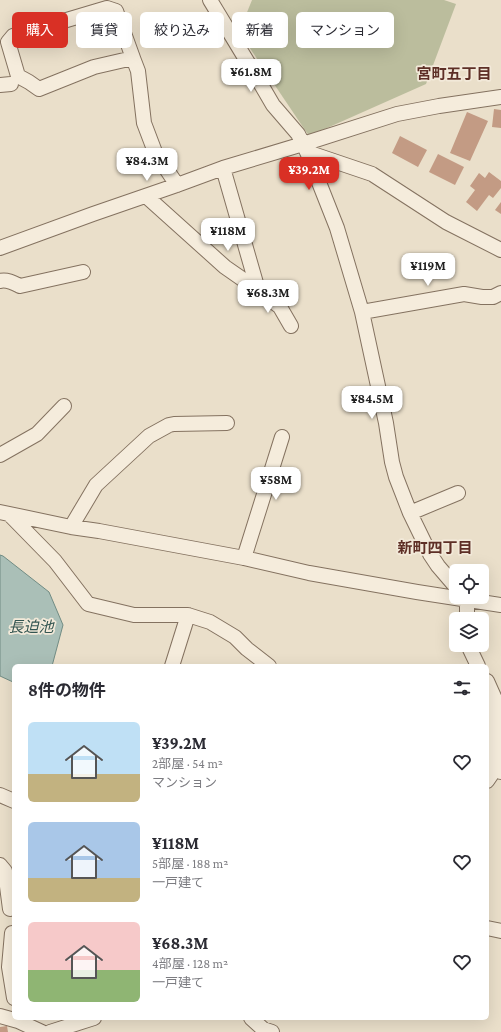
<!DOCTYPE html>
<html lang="ja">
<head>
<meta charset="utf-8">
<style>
  body { margin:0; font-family:"Crimson Pro","Noto Sans JP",serif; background:#f7f7f7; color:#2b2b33; height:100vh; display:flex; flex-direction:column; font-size:15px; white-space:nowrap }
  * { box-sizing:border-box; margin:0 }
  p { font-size:13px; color:#7c7c81 }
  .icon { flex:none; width:22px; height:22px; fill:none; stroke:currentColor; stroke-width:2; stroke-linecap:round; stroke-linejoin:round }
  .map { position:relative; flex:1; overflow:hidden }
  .drawer { position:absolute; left:12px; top:664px; width:477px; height:356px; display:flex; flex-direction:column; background:#fff; border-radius:6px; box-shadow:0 4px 16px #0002 }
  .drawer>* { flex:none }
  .top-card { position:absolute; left:12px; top:12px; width:477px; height:36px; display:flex; gap:8px }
  .buttons { position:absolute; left:449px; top:564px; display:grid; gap:8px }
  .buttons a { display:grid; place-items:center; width:40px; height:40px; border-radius:6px; background:#fff; box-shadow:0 4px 16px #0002; font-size:20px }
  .price { position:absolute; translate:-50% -34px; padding:0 9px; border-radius:8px; background:#fff; color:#222; font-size:13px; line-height:26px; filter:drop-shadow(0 1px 2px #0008) }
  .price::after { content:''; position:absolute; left:50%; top:24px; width:12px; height:9px; margin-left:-6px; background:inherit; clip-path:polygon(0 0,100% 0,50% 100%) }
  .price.active { background:#d93025; color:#fff }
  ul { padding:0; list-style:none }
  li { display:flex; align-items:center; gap:12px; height:100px; padding:0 16px }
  li span { display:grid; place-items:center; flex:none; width:112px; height:80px; border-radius:6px; color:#555 }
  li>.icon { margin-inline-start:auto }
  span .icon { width:48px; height:48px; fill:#fffc; stroke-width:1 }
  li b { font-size:17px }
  h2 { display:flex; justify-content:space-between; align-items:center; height:48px; padding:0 16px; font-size:17px }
  .pill { padding:0 14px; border-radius:6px; background:#fff; box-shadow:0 4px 16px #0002; font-size:14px; line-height:36px }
  .pill.active { background:#d93025; color:#fff }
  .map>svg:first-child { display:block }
</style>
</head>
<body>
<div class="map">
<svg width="501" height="1032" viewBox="0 0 501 1032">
  <rect width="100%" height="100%" fill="#eadfca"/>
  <!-- cemetery -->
  <path fill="#bbbd9d" d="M 252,0 L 444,0 L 456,4 L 426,84 L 309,136 L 239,32 Z"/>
  <!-- water -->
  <path fill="#aabfb7" stroke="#718c84" d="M 0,555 L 3,556 L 49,592 L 63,625 L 52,666 L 14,666 L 14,682 L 13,682 L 0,676 Z"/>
  <!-- building -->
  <path fill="#c39b84" d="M 494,109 L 501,110 L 501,128 L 492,127 Z
    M 467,112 L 488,121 L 470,161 L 450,153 Z
    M 400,136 L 427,150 L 418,167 L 392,153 Z
    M 438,154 L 464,167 L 455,185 L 429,172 Z
    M 489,172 L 501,181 L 501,188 L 493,198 L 489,195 L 477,211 L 466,202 L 475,190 L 470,186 L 479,173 L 485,178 Z
    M 501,202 L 501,214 L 495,210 Z
    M 7,1026 L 8,1032 L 0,1032 L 0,1027 Z"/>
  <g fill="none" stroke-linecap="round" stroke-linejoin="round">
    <!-- street casing -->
    <g stroke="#847260" stroke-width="16">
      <path id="street" d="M 210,0 L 259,81 L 273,105 L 298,134 L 307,152 L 337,228 L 362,312 L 386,423 L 392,462 L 396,477 L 410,513 L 430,554 L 438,566 L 456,587
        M 133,58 L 116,11 L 107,8 L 13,36 L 8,42 L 18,76 L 29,82 L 39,89 L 94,67 L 133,58 L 138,71 L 144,123 L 155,152 L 177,185
        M 0,85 L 11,84
        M 307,152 L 372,174 L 446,222 L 501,250
        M 146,196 L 225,267 L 258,290 L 223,168
        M 0,248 L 93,214 L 177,185 L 223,168 L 303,144 L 397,114 L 439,106 L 501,97
        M 0,281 C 7,279 14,283 20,286 L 83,272
        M 258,290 L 280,307 L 291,326
        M 362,312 L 464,294 L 482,297 L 493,297 L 501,293
        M 0,455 L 37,434 L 64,406
        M 0,512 L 71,527 L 99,531 L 244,558 L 309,573 L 417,592 L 501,605
        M 410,513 L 458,493
        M 9,514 L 55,561 L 88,604 L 134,615 L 188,615 L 210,622 L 235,637 L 247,649 L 269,666
        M 71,527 L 96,485 L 149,436 L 169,425 L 174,424 L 227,423
        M 244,558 L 282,437
        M 465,597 L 467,600 L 467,619
        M 468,645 L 478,666
        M 172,666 L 188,615
        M 487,681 L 495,699 L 496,768 L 501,772
        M 487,781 L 496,768 L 501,765
        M 0,795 L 14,801
        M 0,865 L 5,871 L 10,909
        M 487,928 L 501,931
        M 12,933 L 9,967 L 14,998
        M 0,1016 L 18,1021 L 42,1032
        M 251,1018 L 263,1029 L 272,1032
        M 50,1032 L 94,1018"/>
    </g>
    <!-- street -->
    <use href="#street" stroke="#f5ecdc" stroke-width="14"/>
  </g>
  <g text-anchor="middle" stroke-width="3.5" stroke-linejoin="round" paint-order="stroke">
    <!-- neighbourhood labels -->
    <g font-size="15" font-weight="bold" fill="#5e2f26" stroke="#f2e9d9">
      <text x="454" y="79">宮町五丁目</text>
      <text x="435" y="553">新町四丁目</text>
    </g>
    <!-- water labels -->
    <g font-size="15" font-style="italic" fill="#335551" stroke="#f2e9d9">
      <text x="31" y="632">長迫池</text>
    </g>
  </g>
</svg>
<div class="buttons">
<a><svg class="icon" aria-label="locate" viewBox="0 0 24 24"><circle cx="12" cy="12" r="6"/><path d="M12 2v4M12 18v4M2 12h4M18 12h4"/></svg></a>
<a><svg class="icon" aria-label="layers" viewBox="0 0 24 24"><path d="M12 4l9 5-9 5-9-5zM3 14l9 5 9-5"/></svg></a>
</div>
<b class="price" style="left:251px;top:93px">¥61.8M</b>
<b class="price" style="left:147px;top:182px">¥84.3M</b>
<b class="price active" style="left:309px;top:191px">¥39.2M</b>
<b class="price" style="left:228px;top:252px">¥118M</b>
<b class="price" style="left:428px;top:287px">¥119M</b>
<b class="price" style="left:268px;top:314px">¥68.3M</b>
<b class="price" style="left:372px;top:420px">¥84.5M</b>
<b class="price" style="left:276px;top:501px">¥58M</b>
<div class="top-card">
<a class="pill active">購入</a>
<a class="pill">賃貸</a>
<a class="pill">絞り込み</a>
<a class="pill">新着</a>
<a class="pill">マンション</a>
</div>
<section class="drawer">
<h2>8件の物件<svg class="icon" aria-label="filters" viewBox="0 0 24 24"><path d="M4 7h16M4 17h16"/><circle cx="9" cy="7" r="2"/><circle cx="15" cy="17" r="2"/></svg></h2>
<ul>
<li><span style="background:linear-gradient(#bfe0f5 65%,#c2b280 0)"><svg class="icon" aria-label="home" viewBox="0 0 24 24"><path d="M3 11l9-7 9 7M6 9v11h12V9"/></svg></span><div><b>¥39.2M</b><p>2部屋 · 54 m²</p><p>マンション</p></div><svg class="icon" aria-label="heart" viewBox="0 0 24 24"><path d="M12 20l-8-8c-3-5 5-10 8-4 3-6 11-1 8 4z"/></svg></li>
<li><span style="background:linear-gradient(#a9c7e8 70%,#c2b280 0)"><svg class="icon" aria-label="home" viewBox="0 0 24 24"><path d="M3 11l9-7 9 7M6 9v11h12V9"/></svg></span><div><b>¥118M</b><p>5部屋 · 188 m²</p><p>一戸建て</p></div><svg class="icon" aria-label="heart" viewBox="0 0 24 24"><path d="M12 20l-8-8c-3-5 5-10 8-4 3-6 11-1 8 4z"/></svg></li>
<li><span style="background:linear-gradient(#f6c9c9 60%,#8fb573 0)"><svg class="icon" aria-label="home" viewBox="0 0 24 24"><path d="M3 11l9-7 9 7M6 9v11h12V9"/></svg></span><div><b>¥68.3M</b><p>4部屋 · 128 m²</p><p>一戸建て</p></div><svg class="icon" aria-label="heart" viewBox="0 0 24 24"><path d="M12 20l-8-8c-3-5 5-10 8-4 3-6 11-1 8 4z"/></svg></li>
</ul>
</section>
</div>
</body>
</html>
